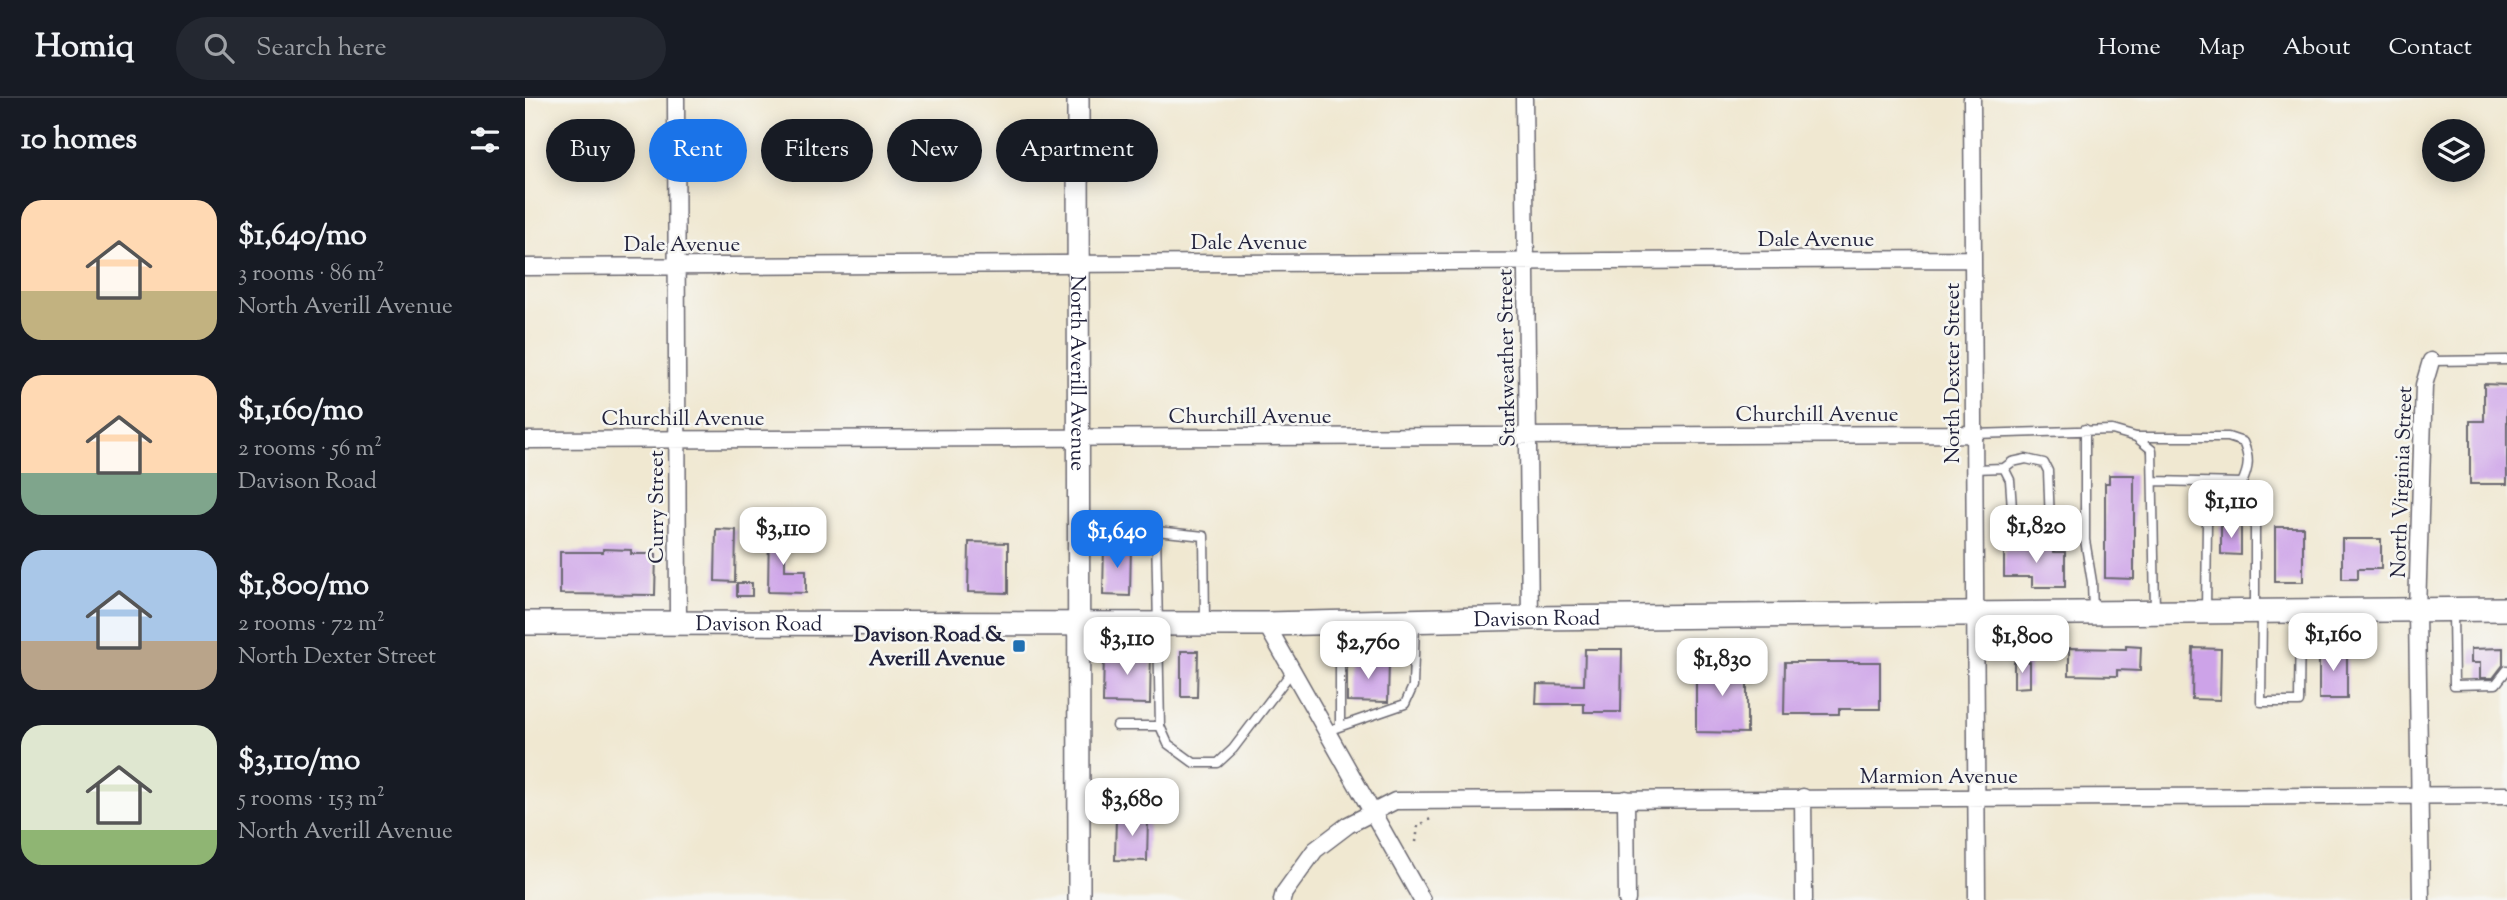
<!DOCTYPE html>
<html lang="en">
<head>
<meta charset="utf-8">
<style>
  body { margin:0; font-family:"Sorts Mill Goudy",serif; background:#242831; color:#f1f3f6; height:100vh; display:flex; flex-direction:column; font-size:26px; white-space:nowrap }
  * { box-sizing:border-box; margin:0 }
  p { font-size:23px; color:#9ea1a6 }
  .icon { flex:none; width:38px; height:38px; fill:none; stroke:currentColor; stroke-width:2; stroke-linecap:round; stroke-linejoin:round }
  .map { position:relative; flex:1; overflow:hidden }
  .drawer { display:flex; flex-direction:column; background:#171b24; width:525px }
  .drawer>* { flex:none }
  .banner { position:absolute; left:21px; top:21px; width:665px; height:63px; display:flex; gap:14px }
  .buttons { position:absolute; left:1897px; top:21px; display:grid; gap:14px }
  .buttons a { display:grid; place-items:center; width:63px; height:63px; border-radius:50%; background:#171b24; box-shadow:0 4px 18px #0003; font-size:35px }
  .price { position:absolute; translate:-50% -60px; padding:0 16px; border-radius:14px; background:#fff; color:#222; font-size:23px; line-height:46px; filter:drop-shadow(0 2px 4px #0008) }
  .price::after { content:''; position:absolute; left:50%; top:42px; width:21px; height:16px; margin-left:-10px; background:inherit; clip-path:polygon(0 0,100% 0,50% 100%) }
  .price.active { background:#1a73e8; color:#fff }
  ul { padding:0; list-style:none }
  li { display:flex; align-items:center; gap:21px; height:175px; padding:0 21px }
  li span { display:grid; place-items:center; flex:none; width:196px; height:140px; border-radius:21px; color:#555 }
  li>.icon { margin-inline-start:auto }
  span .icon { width:84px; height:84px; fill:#fffc; stroke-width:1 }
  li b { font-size:30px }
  h2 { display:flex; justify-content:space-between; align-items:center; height:84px; padding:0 21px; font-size:30px }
  .pill { padding:0 24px; border-radius:32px; background:#171b24; box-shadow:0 4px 18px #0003; font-size:24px; line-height:63px }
  .pill.active { background:#1a73e8; color:#fff }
  header { display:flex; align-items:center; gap:42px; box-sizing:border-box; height:98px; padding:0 35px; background:#171b24; border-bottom:2px solid #363941 }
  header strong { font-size:33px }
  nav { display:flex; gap:38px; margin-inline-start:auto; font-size:24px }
  .search { width:490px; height:63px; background:#242831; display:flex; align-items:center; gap:18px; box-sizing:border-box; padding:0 24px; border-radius:38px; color:#9ea1a6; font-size:26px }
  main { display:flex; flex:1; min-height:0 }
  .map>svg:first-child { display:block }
</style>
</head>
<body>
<header>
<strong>Homiq</strong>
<div class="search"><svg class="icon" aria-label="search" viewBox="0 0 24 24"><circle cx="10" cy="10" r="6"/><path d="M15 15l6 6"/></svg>Search here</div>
<nav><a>Home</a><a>Map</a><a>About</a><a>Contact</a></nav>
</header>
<main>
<section class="drawer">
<h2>10 homes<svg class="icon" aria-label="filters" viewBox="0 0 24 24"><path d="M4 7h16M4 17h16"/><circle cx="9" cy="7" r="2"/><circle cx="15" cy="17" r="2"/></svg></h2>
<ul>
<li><span style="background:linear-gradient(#ffd9b3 65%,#c2b280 0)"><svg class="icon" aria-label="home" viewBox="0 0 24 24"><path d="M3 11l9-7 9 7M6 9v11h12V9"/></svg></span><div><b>$1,640/mo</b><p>3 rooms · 86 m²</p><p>North Averill Avenue</p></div></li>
<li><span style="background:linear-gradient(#ffd9b3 70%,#7fa58c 0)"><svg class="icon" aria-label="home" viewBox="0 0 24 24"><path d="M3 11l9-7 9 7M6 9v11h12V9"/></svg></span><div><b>$1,160/mo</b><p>2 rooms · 56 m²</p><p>Davison Road</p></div></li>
<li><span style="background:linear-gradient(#a9c7e8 65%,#b9a48a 0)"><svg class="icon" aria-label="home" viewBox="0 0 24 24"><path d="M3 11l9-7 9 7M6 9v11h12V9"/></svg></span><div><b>$1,800/mo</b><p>2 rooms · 72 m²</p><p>North Dexter Street</p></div></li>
<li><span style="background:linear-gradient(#dfe7d0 75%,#8fb573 0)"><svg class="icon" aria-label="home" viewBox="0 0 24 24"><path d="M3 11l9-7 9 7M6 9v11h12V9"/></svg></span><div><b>$3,110/mo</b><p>5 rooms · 153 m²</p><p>North Averill Avenue</p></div></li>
</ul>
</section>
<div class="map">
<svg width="1982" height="802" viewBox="0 0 1982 802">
  <rect width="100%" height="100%" fill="#f6f6f2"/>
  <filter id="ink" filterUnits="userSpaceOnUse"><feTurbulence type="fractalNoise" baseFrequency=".0143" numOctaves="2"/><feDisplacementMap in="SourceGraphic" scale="14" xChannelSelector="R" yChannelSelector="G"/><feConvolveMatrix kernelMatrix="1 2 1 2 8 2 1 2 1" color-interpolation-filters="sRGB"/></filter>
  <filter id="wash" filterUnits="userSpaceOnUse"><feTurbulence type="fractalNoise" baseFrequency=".00686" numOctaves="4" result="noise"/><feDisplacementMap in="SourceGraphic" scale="28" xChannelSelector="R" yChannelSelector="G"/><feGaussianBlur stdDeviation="1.57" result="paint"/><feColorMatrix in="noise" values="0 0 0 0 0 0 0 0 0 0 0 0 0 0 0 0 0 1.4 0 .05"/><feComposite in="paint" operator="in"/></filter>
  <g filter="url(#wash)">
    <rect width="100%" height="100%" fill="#f0e8d1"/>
    <g id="blocks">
      <!-- building -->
      <path fill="#cda3e8" d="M 1959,286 L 1982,287 L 1982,386 L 1945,386 L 1945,323 L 1959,323 Z
        M 1584,377 L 1609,377 L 1609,481 L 1580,480 L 1580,385 L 1584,385 Z
        M 1696,428 L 1716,428 L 1716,457 L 1696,456 Z
        M 244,429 L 260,429 L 260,472 L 281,472 L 281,495 L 243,494 Z
        M 1750,429 L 1778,429 L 1778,484 L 1750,484 Z
        M 191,431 L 211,432 L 210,484 L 190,483 Z
        M 1817,441 L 1856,441 L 1856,471 L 1833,471 L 1833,481 L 1817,481 Z
        M 444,444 L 483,445 L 483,495 L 443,494 Z
        M 579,446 L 606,446 L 605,498 L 578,497 Z
        M 1491,447 L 1528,447 L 1528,454 L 1540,454 L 1540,489 L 1507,489 L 1507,479 L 1479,479 L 1479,452 L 1491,452 Z
        M 78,451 L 106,452 L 106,456 L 131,456 L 130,497 L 35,496 L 35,454 L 78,454 Z
        M 212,485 L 227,485 L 227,498 L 212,498 Z
        M 1601,548 L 1616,549 L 1615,573 L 1592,572 L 1592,578 L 1544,577 L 1544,550 L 1601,551 Z
        M 1794,549 L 1822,549 L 1822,601 L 1794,601 Z
        M 1668,550 L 1696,551 L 1695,602 L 1667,601 Z
        M 1978,550 L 1978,567 L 1968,580 L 1955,580 L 1955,565 L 1946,565 L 1946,551 Z
        M 1060,551 L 1097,551 L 1096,614 L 1059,614 L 1059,606 L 1011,606 L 1012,586 L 1059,587 Z
        M 579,552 L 626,552 L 625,606 L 578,605 Z
        M 656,553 L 673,553 L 672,599 L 656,599 Z
        M 822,562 L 864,563 L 863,604 L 822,603 Z
        M 1260,564 L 1355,564 L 1355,611 L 1314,611 L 1314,616 L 1259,616 Z
        M 1489,564 L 1505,564 L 1505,589 L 1489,590 Z
        M 1171,566 L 1222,566 L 1222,635 L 1171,634 Z
        M 591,718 L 623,719 L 622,763 L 590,762 Z"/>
    </g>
  </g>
  <g filter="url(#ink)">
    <use href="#blocks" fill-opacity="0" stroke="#6a6770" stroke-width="2"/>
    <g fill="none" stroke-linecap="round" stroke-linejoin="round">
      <!-- service casing -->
      <g stroke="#6a6770" stroke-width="11">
        <path id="service" d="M 1906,263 L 1982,262
          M 1560,331 L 1560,442 L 1567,484 L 1568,513
          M 1449,336 L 1587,332 L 1611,339 L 1627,352 L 1630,512
          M 1612,339 L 1703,339 L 1718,344 C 1725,360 1724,370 1717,385 L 1629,383
          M 1449,371 L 1479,370 L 1487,364 L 1501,361 L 1519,365 L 1523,373 L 1525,425 C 1518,438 1502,439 1491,430 L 1488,424 L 1485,382 L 1479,370
          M 556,432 L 631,433
          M 1681,513 L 1682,424 C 1692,410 1709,411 1724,416 L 1730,426 L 1730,510
          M 1928,515 L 1929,587 L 1971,586 L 1982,572
          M 1737,516 L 1736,604 L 1774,604 L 1775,514
          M 815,528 L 815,628
          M 592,628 L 635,628 L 631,433 L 679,438 L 680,523
          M 635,628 L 643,646 L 669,665 L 693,665 L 708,651 L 768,572
          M 802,633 L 880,606 L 888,588 L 890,525"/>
      </g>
      <!-- minor casing -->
      <g stroke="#6a6770" stroke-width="19">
        <path id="minor" d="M 151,0 L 153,524
          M 999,0 L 1005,520
          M 1447,0 L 1452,802
          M 0,169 L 1447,161
          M 0,342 L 1449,336
          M 741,526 L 897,802
          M 1278,699 L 1279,802
          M 1101,701 L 1102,802
          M 757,802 L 759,795 L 790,752 L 823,727 L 870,703 L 1982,697
          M 1896,802 L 1892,512 L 1899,287 L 1906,263"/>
      </g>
      <!-- tertiary casing -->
      <g stroke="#6a6770" stroke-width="24">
        <g id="tertiary">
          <path id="s1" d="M 553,0 L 554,802"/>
        </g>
      </g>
      <!-- secondary casing -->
      <g stroke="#6a6770" stroke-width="26">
        <g id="secondary">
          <path id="s2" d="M 0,525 L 741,526 L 1005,520 L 1982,511"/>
        </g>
      </g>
      <!-- path -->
      <path stroke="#6a6770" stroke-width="2.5" stroke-dasharray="2 5" stroke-linecap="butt" d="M 891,744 L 893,728 L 907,720"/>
      <!-- service -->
      <use href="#service" stroke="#fff" stroke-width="8"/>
      <!-- minor -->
      <use href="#minor" stroke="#fff" stroke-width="16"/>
      <!-- tertiary -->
      <use href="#tertiary" stroke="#fff" stroke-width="21"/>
      <!-- secondary -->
      <use href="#secondary" stroke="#fff" stroke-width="23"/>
    </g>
  </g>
  <!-- markers -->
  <rect fill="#1f6fb2" stroke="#f6f6f2" stroke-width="2.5" x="487" y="541" width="14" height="14" rx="3.5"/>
  <g text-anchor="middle" stroke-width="5" stroke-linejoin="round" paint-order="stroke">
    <!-- street labels -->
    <g font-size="21" fill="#22223b" stroke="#f6f6f2">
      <text x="1291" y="148">Dale Avenue</text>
      <text x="724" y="151">Dale Avenue</text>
      <text x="157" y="153">Dale Avenue</text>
      <text transform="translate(981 260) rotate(-91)" y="7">Starkweather Street</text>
      <text dy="7" stroke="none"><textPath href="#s1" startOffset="275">North Averill Avenue</textPath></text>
      <text transform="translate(1427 275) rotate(-90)" y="7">North Dexter Street</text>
      <text x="1292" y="323">Churchill Avenue</text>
      <text x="725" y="325">Churchill Avenue</text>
      <text x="158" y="327">Churchill Avenue</text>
      <text transform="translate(1876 384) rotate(-88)" y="7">North Virginia Street</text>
      <text transform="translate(131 409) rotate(-90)" y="7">Curry Street</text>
      <text dy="7" stroke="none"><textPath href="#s2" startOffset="1012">Davison Road</textPath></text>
      <text dy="7" stroke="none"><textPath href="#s2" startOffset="234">Davison Road</textPath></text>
      <text x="1414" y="685">Marmion Avenue</text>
    </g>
    <!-- poi labels -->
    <g font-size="21" font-weight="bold" fill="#22223b" stroke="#f6f6f2" text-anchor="end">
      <text x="480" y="543">Davison Road &amp;<tspan x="480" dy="24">Averill Avenue</tspan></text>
    </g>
  </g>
</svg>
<div class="buttons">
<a><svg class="icon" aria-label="layers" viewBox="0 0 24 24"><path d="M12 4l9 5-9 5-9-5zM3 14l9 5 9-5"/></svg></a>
</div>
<b class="price" style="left:1706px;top:442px">$1,110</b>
<b class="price" style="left:1511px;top:467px">$1,820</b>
<b class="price" style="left:258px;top:469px">$3,110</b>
<b class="price active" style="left:592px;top:472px">$1,640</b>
<b class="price" style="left:1808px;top:575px">$1,160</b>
<b class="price" style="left:1497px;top:577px">$1,800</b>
<b class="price" style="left:602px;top:579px">$3,110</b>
<b class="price" style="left:843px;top:583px">$2,760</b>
<b class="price" style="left:1197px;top:600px">$1,830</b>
<b class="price" style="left:607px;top:740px">$3,680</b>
<div class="banner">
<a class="pill">Buy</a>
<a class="pill active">Rent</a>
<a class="pill">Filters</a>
<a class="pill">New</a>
<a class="pill">Apartment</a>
</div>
</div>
</main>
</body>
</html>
